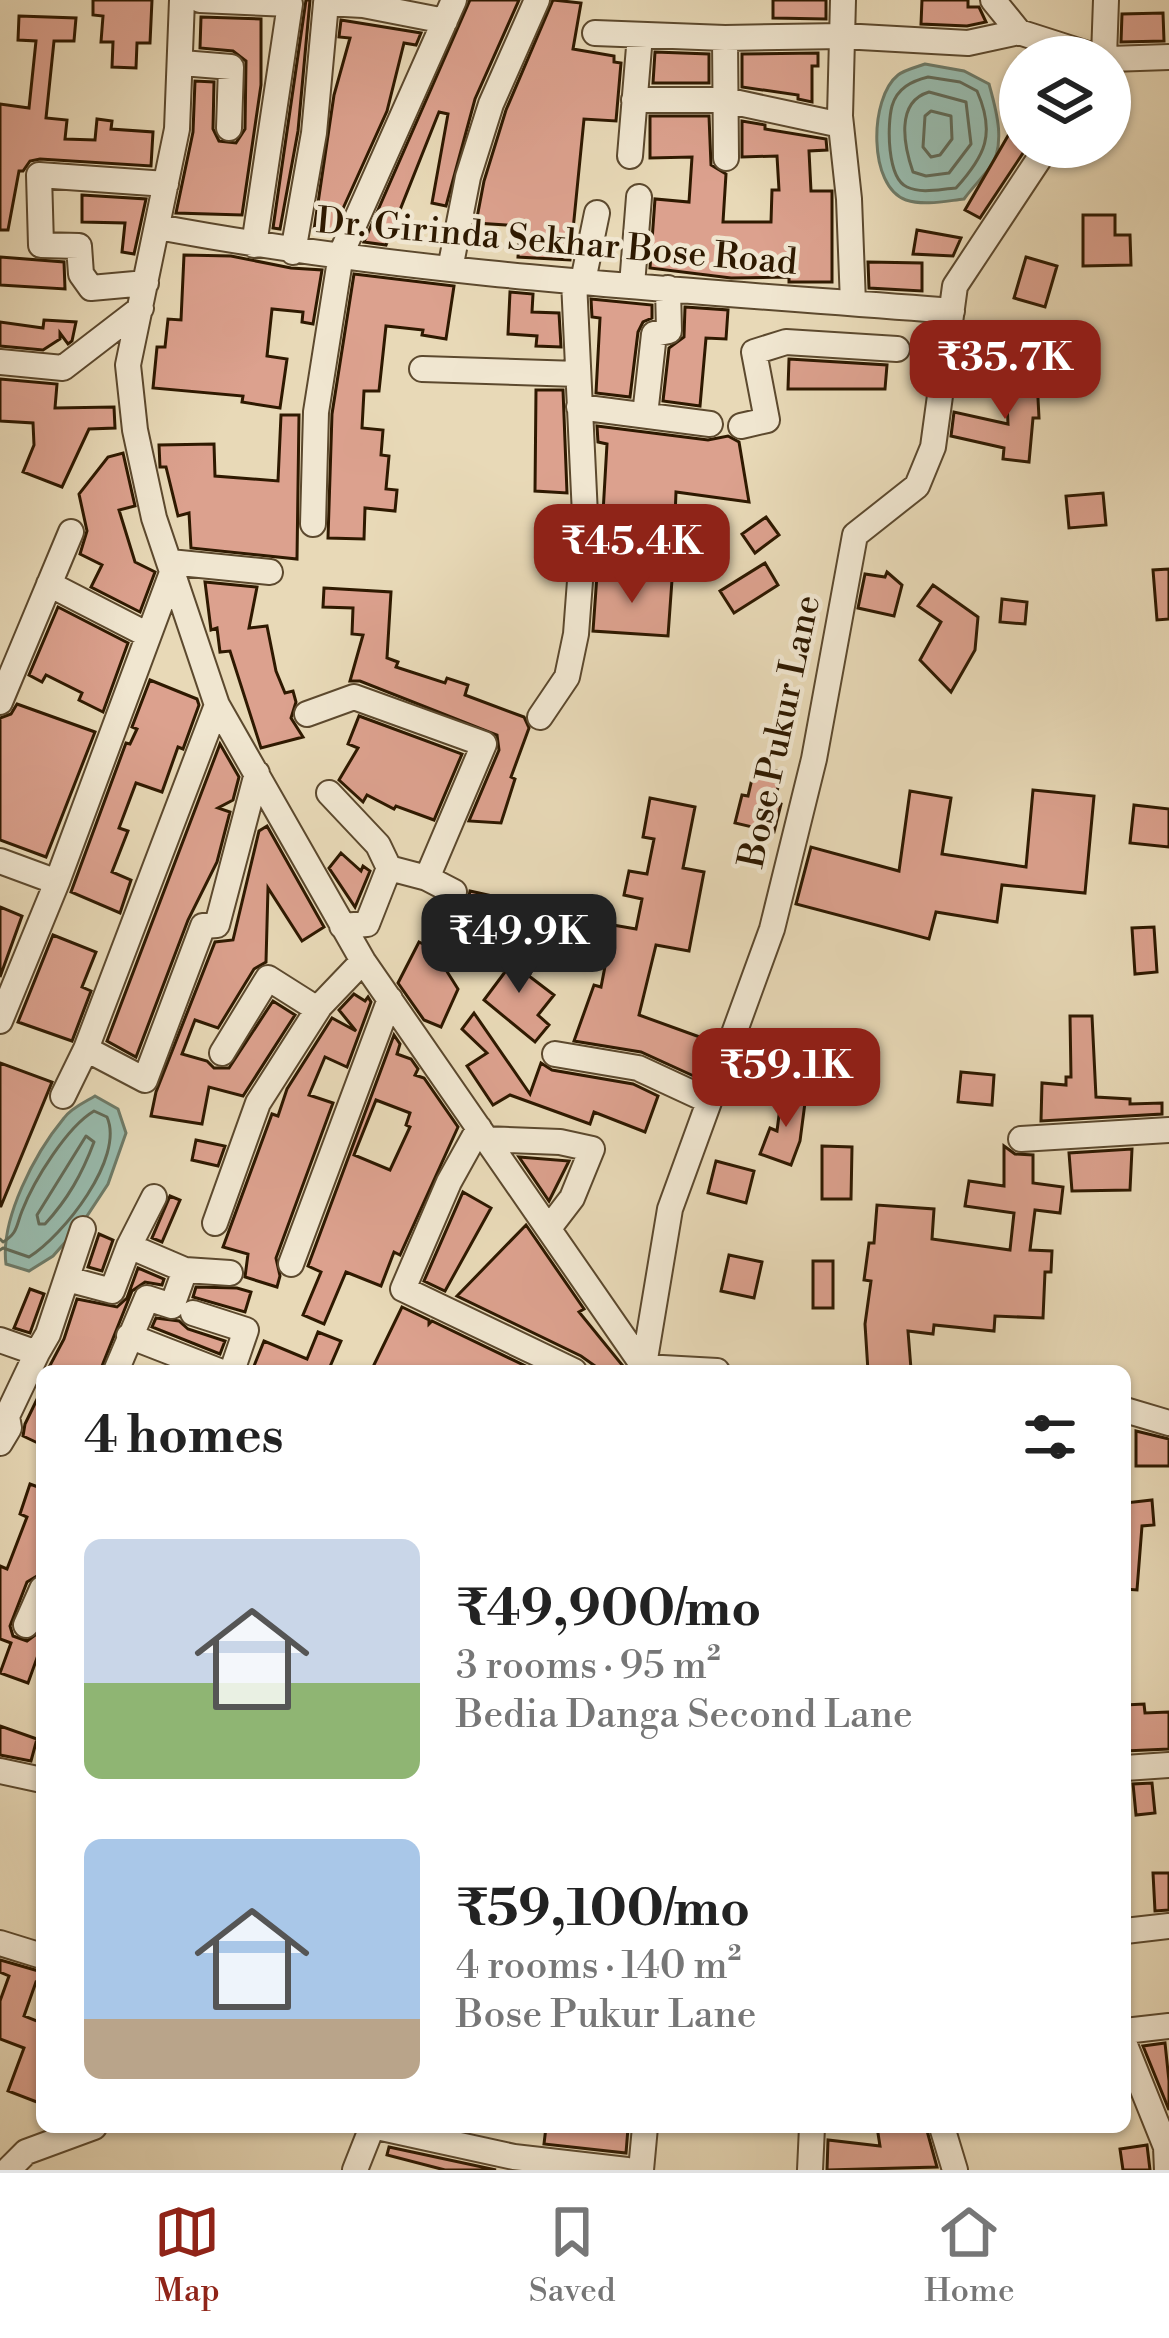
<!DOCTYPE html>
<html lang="en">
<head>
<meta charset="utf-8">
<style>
  body { margin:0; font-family:"Libre Bodoni",serif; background:#f6f6f6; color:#222; height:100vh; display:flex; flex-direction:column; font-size:45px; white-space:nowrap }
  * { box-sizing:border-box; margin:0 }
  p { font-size:39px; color:#767676 }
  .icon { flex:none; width:66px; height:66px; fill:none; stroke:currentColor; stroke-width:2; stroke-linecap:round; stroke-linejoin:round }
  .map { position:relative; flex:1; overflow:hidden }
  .sheet { position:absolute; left:36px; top:1365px; width:1095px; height:768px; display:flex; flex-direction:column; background:#fff; border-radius:18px; box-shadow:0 3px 9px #0004 }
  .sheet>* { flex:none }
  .buttons { position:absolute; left:999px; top:36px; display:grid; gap:24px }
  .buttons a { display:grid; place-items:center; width:132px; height:132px; border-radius:50%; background:#fff; box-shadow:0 3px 9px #0004; font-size:60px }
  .price { position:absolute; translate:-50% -102px; padding:0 27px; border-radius:24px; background:#8f2418; color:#fff; font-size:39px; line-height:78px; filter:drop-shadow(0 3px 6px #0008) }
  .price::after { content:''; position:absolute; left:50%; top:72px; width:36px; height:27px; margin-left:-18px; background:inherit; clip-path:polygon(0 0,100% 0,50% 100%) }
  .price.active { background:#222; color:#fff }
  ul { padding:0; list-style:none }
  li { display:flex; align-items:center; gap:36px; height:300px; padding:0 48px }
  li span { display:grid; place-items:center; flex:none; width:336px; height:240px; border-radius:18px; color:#555 }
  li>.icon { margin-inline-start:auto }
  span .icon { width:144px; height:144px; fill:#fffc; stroke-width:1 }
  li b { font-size:51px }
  h2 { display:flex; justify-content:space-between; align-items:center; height:144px; padding:0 48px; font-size:51px }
  .dock { display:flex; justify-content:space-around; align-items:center; height:168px; border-top:3px solid #e0e0e0; background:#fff; font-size:33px; color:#767676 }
  .dock a { display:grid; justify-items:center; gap:6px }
  .dock .active { color:#8f2418 }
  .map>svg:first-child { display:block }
</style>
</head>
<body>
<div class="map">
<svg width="1169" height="2170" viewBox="0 0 1169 2170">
  <rect width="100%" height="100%" fill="#e8d9b7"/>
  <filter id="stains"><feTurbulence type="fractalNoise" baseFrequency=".00167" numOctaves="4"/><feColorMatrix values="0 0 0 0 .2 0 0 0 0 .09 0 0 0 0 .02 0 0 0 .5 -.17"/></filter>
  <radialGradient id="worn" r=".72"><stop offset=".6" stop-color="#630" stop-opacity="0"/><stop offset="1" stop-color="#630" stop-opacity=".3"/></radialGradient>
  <!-- water -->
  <path fill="#98baac" stroke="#6e7a67" stroke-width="3" d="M 925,64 L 964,71 L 989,84 C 996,109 1007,146 989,169 C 981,179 972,188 964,199 C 946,201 924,206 906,200 C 868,187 869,98 898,75 C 904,70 917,67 925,64 Z
    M 95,1096 L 118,1109 L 126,1133 L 108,1184 L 83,1222 L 53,1256 L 29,1271 L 6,1264 C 0,1219 35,1153 64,1118 C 71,1108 85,1102 95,1096 Z"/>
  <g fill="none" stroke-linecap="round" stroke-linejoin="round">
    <!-- shore -->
    <path stroke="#636a56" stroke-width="3" d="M 928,77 L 960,82 L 977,91 C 996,134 985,156 956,188 C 940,189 922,194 907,187 C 887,178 887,125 892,106 C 897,88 912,81 928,77 Z
      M 929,92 L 966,102 L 971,144 L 949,173 L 926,176 L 913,172 C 904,146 895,102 929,92 Z
      M 931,111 L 951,116 L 952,139 L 940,155 L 931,157 L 923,147 L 925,116 Z
      M 86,1136 L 94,1142 C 82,1174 68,1199 45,1224 L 39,1224 L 37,1215 Z
      M 0,1239 L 3,1242 C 18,1233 16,1226 22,1211 C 34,1180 67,1127 94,1111 L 107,1117 C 125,1158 63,1236 29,1257 L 3,1248 L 0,1250"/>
  </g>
  <!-- building -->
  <path fill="#dca18e" stroke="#2e1900" stroke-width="3" fill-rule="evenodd" d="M 93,0 L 152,0 L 150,43 L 137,43 L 136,68 L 112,67 L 113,42 L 101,42 L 103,16 L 93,15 Z
    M 306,0 L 310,0 L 298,131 L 280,229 L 273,228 Z
    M 470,0 L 519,0 L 475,99 L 446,206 L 432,203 L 448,114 L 439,112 L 386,245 L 364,242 Z
    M 553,0 L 581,3 L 573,49 L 614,56 L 614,62 L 621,63 L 616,121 L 584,119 L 570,260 L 518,257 L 520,226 L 476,223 L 484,181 L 506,110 Z
    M 773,0 L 826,0 L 826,19 L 773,18 Z
    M 922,0 L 968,0 L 968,7 L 979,7 L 986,22 L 967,26 L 921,24 Z
    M 1163,13 L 1164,41 L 1121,42 L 1122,14 Z
    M 19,16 L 76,18 L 74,41 L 54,41 L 46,118 L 67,120 L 65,139 L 95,140 L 97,119 L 112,121 L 111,129 L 153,132 L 151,166 L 40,159 L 30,161 L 23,171 L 19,171 L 8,230 L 0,230 L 0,104 L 29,108 L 36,41 L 18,40 Z
    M 201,17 L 261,19 L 261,85 L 242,215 L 176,213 L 193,132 L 195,81 L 214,82 L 213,129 L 219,141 L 236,143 L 245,129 L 246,61 L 233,51 L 200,48 Z
    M 341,20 L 421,33 L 416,45 L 404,43 L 387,111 L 331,235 L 314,230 L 334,95 L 350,38 L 339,37 Z
    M 655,52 L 709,54 L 709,83 L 653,83 Z
    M 818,53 L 818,66 L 812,66 L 812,102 L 798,99 L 798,95 L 742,87 L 742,54 Z
    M 1020,115 L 1020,147 L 1027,147 L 980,218 L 965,210 Z
    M 650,116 L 709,116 L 711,165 L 726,174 L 723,222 L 771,222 L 772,190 L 779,190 L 777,156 L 742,157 L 742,121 L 765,125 L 765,129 L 826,139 L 827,150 L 809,151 L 811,191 L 832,191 L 832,282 L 789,282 L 789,277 L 731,278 L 650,268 L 655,199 L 689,202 L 692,157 L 650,158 Z
    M 82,195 L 146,199 L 134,254 L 122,252 L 125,223 L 82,222 Z
    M 1083,215 L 1115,215 L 1115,235 L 1130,235 L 1131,265 L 1083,266 Z
    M 917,230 L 961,238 L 953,256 L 913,254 Z
    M 184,255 L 231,256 L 291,268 L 322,270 L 313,324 L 302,322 L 303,312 L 272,309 L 267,356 L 287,359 L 280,408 L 242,402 L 243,396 L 153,388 L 157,347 L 165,347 L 168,319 L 181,320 Z
    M 0,257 L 64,262 L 65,289 L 0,285 Z
    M 1026,257 L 1057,266 L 1045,307 L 1014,298 Z
    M 868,262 L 922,263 L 922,291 L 869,288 Z
    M 354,274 L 454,286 L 446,339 L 422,335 L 423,330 L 386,326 L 379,391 L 364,391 L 362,428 L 383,430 L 381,455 L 389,456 L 386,489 L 397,490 L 395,511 L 365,508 L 364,539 L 328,538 L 332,414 Z
    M 510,292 L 533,294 L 532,312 L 559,313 L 561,347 L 536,346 L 537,336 L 508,334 Z
    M 591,299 L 652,305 L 652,318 L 643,322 L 638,332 L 630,397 L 596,393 L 600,318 L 592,317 Z
    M 685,307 L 728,310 L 726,339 L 706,338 L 700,406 L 663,401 L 669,348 L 684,337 Z
    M 44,320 L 76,322 L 72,341 L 68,344 L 60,333 L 60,339 L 43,350 L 0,346 L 0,322 L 43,328 Z
    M 789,359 L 887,365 L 885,389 L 788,389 Z
    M 0,379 L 57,384 L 55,408 L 114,407 L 115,428 L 89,429 L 62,487 L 23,472 L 34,445 L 33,423 L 0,421 Z
    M 1037,379 L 1039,418 L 1033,418 L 1029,462 L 1003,459 L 1004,448 L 951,436 L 954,412 L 1008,424 L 1006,380 Z
    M 536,390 L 563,390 L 567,493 L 535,491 Z
    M 281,415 L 299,415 L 297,559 L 191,548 L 189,513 L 178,516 L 166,467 L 160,467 L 159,445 L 214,444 L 215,476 L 278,481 Z
    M 597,426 L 708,440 L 728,436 L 739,442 L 749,502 L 676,492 L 675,517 L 603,513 L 607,444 L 598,442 Z
    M 123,453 L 135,506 L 119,510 L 135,562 L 155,572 L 140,612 L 91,587 L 102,565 L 80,554 L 87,531 L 79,494 L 108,457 Z
    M 1103,493 L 1106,525 L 1069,528 L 1066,496 Z
    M 766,517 L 779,535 L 755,553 L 742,534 Z
    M 765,563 L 778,585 L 734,613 L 720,591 Z
    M 1169,569 L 1169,619 L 1157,620 L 1153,570 Z
    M 887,572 L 902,585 L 894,616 L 858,608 L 865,574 L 885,577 Z
    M 597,575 L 672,580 L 668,636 L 593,631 Z
    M 205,582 L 257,587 L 249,628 L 267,626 L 276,671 L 285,693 L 293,691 L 296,702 L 291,718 L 303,737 L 261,748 L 230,651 L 220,652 L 217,628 L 211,630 Z
    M 933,585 L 978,617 L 975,650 L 951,692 L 920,660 L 941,622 L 918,606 Z
    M 324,588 L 391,592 L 387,658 L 398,662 L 396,667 L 445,683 L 447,678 L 468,685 L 465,695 L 524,717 L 529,728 L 511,777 L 515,779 L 501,823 L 469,821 L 499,750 L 497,735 L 360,681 L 350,681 L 363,635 L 352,634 L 353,608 L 323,607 Z
    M 1002,599 L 1027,602 L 1025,624 L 1000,622 Z
    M 58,607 L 128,643 L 103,712 L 79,700 L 82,693 L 46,675 L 42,682 L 29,675 Z
    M 150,680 L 197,699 L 199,705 L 183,749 L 178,747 L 162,792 L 136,783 L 119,828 L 128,831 L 112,872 L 131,880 L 120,913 L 71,892 L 126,743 L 130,744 L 137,729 L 132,727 Z
    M 17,704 L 95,732 L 46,857 L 0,840 L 0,718 L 11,714 Z
    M 359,716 L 462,754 L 434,820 L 396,806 L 394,809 L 367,795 L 363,802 L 339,780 L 358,748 L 348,744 Z
    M 220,744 L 239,777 L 233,800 L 218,808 L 230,812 L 217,862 L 188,920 L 136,1057 L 107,1041 Z
    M 755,766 L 781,772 L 775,802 L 781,804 L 774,832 L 735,823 L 742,795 L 748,796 Z
    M 1033,790 L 1094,796 L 1085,893 L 1002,885 L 997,922 L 936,912 L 929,939 L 796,904 L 811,847 L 899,871 L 910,791 L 951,798 L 942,854 L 1026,867 Z
    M 650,798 L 695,807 L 683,868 L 704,872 L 689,951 L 656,945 L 639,1015 L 708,1040 L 696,1077 L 641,1052 L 574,1041 L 594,985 L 601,987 L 613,925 L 636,929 L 642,899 L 624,895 L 629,871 L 647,874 L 654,839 L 643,837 Z
    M 1134,805 L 1169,809 L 1169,847 L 1130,843 Z
    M 267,826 L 324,927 L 302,941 L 268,888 L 266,962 L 254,969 L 218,1028 L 195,1020 L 182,1054 L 207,1061 L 214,1068 L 229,1068 L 273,1001 L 295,1015 L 243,1096 L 209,1087 L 202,1124 L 151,1116 L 156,1092 L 215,942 L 233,940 L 259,831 Z
    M 341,853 L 361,871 L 363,866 L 370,871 L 355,907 L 329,868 Z
    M 470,891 L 492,896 L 485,929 L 453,923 L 456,908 L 468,901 Z
    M 0,907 L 22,916 L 0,977 Z
    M 1154,927 L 1157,972 L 1135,974 L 1132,928 Z
    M 53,935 L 96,952 L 82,987 L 91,991 L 72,1041 L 18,1022 Z
    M 419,942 L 447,956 L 441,962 L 458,989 L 441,1027 L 424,1020 L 398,983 Z
    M 494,949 L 533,968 L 529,976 L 554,995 L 538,1015 L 549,1025 L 535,1042 L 484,1000 L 505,972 L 487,964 Z
    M 354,994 L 365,1001 L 368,997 L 371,1002 L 347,1067 L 325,1057 L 309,1095 L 333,1103 L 276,1258 L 280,1276 L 277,1287 L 245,1277 L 248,1254 L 223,1247 L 272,1114 L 278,1116 L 287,1089 L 332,1018 L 356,1031 L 339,1010 Z
    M 474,1013 L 530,1094 L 541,1063 L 552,1070 L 633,1084 L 658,1096 L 645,1132 L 594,1112 L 590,1124 L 510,1095 L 493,1105 L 467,1066 L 487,1053 L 462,1029 Z
    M 1070,1016 L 1092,1016 L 1096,1097 L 1130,1099 L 1130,1104 L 1162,1103 L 1162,1114 L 1041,1121 L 1042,1083 L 1066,1085 L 1066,1077 L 1071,1077 Z
    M 394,1035 L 400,1044 L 397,1054 L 411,1059 L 418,1069 L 415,1075 L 424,1078 L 458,1127 L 400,1255 L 394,1252 L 381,1286 L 346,1272 L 324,1324 L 303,1315 L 321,1272 L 308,1266 ZM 376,1100 L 410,1113 L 406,1125 L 410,1127 L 390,1170 L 354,1155 Z
    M 0,1063 L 52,1082 L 1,1206 L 0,1206 Z
    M 823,1064 L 865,1072 L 859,1102 L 823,1095 Z
    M 961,1072 L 994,1075 L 992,1105 L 958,1102 Z
    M 782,1092 L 806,1095 L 800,1141 L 791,1165 L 760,1154 L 770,1128 L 777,1131 Z
    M 196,1140 L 225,1146 L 218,1166 L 192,1160 Z
    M 822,1146 L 852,1147 L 851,1199 L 822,1199 Z
    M 1004,1146 L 1015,1154 L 1033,1155 L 1033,1183 L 1063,1187 L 1060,1213 L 1035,1210 L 1030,1250 L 1052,1251 L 1051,1272 L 1045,1272 L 1043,1318 L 995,1316 L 994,1331 L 934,1325 L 933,1334 L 908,1331 L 911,1369 L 868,1371 L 865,1324 L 871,1281 L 864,1280 L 869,1243 L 874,1243 L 877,1205 L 934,1209 L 932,1239 L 1010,1250 L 1014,1213 L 965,1206 L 969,1181 L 1004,1186 Z
    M 1132,1149 L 1130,1190 L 1072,1191 L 1069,1153 Z
    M 519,1157 L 569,1161 L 549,1201 Z
    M 716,1161 L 754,1171 L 746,1203 L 708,1193 Z
    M 463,1192 L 491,1208 L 445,1291 L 424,1281 Z
    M 170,1196 L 180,1200 L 162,1242 L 152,1238 Z
    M 526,1225 L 584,1309 L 579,1312 L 627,1371 L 602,1371 L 581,1356 L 457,1296 Z
    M 99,1234 L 113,1240 L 102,1271 L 88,1267 Z
    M 729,1255 L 762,1262 L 754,1298 L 721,1291 Z
    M 813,1261 L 833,1261 L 833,1308 L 813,1308 Z
    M 138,1268 L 164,1279 L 162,1285 L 145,1282 L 132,1291 L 100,1371 L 47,1371 L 64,1339 L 77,1299 L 117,1307 L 127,1298 Z
    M 196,1287 L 237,1288 L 251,1292 L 245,1312 L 193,1297 Z
    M 30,1289 L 44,1294 L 30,1333 L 14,1328 Z
    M 402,1307 L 429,1320 L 429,1324 L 432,1321 L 536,1371 L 371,1371 Z
    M 156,1318 L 179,1321 L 188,1329 L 225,1341 L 220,1354 L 152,1327 Z
    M 318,1332 L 341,1341 L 329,1369 L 334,1371 L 252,1371 L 264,1341 L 307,1359 Z
    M 42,1389 L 42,1445 L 23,1436 L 25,1424 Z
    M 1136,1431 L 1169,1439 L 1169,1466 L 1136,1466 Z
    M 41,1480 L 42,1573 L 27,1582 L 10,1626 L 13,1636 L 27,1641 L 42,1630 L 42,1644 L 28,1683 L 0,1673 L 11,1643 L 0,1639 L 0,1566 L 7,1569 L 27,1517 L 20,1514 L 30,1484 L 38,1487 Z
    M 1152,1500 L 1154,1525 L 1142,1526 L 1137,1590 L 1125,1589 L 1125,1503 Z
    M 1144,1704 L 1145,1713 L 1169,1712 L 1169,1749 L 1125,1751 L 1125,1705 Z
    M 0,1726 L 37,1739 L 31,1761 L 0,1755 Z
    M 1152,1783 L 1155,1813 L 1136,1815 L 1133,1784 Z
    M 1153,1873 L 1169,1873 L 1169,1910 L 1155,1911 Z
    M 0,1960 L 42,1972 L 42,1983 L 36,1982 L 24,2016 L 42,2023 L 42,2104 L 8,2091 L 24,2048 L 0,2039 L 0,2001 L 9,1976 L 0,1972 Z
    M 1165,2043 L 1169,2081 L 1169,2110 L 1143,2046 Z
    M 546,2127 L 628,2128 L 626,2153 L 544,2144 Z
    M 877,2127 L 926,2127 L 937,2167 L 827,2170 L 828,2140 L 880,2146 Z
    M 1147,2145 L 1150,2170 L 1123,2170 L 1120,2149 Z
    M 389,2147 L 496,2170 L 445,2170 L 387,2155 Z"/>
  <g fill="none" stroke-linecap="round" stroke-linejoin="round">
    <!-- street casing -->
    <g stroke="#5c492e" stroke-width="28">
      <path id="street" d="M 182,0 L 177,129 L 128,365 L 135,430 L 154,518 L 217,705 L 363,961 L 644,1367 L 717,1371
        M 200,0 L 290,4 L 254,245
        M 843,0 L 840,116 L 849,199 L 853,303
        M 993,0 L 1019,32
        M 363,5 L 445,21
        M 595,33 L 725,38 L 842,36 L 968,43 L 1019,32 L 1097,57
        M 725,38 L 726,158
        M 1104,57 L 1106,0
        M 1110,59 L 1169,57
        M 182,63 L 231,67 L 229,128
        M 634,100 L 725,100 L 841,125
        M 630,156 L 640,35
        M 158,227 C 420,276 687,290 952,311
        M 293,252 L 314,133 L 326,3 L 363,5 L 363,0
        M 450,269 L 468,177 L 491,104 L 537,0
        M 583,281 L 597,213
        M 146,283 L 91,288 L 81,274 L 79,246 L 41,245 L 39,175 L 166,184
        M 632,285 L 639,197
        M 0,362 L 63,368 L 141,308
        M 422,369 L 578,374
        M 579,407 L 710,424
        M 645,415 L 654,334 L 669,331 L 668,288
        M 741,426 L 767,420 L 754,352 L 786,342 L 897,349
        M 313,524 L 316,412 L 341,254 L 454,0
        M 170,562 L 270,572
        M 49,584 L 148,635
        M 0,702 L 71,532
        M 307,714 L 354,697 L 484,744 L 427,878
        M 540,717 L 567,677 L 576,634 L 585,515 L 574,281
        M 329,793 L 378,845 L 389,868
        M 0,861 L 57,882
        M 342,926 L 367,924 L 389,868 L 427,878 L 454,892
        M 0,1021 L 57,882 L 173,570
        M 86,1049 L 145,1080 L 203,926 L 217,925 L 257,773
        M 222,1053 L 268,978 L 317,1009
        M 555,1054 L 638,1068 L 707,1100
        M 63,1096 L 86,1049 L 217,705
        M 479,1128 L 449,1182 L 403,1289 L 574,1371
        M 486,1139 L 560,1142 L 592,1149 L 572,1198 L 549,1228
        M 1021,1139 L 1169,1130
        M 154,1197 L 129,1246 L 185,1270
        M 215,1223 L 258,1103 L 320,1006 L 363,961
        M 291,1264 L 390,999
        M 67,1279 L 112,1291 L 129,1246
        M 193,1313 L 246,1330 L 232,1371
        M 129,1336 L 219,1371
        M 0,1340 L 37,1353 L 7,1416 L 9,1428 L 0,1443
        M 37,1353 L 48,1334 L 83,1229
        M 116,1371 L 147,1298 L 172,1306 L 185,1270 L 230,1273
        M 643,1371 L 670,1209 L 772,929 L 814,759 L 855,535 L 917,486 L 933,447 L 955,286 L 1047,147
        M 1125,1410 L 1169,1423
        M 26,1625 L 42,1589
        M 1125,1768 L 1169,1765
        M 0,1771 L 42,1780
        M 1125,1931 L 1169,1926
        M 0,1943 L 42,1956
        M 1125,2031 L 1169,2026
        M 1125,2045 L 1166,2147 L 1167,2170
        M 377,2127 L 514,2157 L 627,2170
        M 942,2127 L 955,2170
        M 8,2170 L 26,2152 L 94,2127
        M 355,2170 L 372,2127
        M 641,2170 L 645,2127
        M 810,2170 L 812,2127"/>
    </g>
    <!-- street -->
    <use href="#street" stroke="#f0e6d0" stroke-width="24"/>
  </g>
  <g text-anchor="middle" stroke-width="9" stroke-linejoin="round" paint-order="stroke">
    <!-- street labels -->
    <g font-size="36" fill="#2e1900" stroke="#f0e6d0">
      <text transform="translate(557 240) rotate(5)" y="13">Dr. Girinda Sekhar Bose Road</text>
      <text transform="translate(778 731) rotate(-78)" y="13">Bose Pukur Lane</text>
    </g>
  </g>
  <rect width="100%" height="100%" filter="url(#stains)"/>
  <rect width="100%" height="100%" fill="url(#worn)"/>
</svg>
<div class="buttons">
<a><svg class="icon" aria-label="layers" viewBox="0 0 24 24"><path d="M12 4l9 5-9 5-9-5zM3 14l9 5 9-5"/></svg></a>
</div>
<b class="price" style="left:1005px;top:422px">₹35.7K</b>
<b class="price" style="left:632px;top:606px">₹45.4K</b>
<b class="price active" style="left:519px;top:996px">₹49.9K</b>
<b class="price" style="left:786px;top:1130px">₹59.1K</b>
<section class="sheet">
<h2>4 homes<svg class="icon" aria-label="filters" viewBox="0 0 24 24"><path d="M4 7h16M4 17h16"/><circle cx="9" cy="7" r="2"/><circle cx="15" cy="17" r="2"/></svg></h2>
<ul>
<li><span style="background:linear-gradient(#c9d6e8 60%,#8fb573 0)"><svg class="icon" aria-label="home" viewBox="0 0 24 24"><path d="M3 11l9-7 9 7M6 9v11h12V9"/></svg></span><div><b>₹49,900/mo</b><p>3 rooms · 95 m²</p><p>Bedia Danga Second Lane</p></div></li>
<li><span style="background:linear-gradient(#a9c7e8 75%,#b9a48a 0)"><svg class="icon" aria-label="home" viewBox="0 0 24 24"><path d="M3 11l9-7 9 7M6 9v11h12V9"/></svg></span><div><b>₹59,100/mo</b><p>4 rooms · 140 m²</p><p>Bose Pukur Lane</p></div></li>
</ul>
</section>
</div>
<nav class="dock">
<a class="active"><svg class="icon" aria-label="map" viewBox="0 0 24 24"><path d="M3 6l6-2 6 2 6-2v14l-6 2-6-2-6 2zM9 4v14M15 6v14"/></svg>Map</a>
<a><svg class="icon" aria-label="saved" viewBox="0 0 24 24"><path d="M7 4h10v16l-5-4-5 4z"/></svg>Saved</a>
<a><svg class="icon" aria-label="home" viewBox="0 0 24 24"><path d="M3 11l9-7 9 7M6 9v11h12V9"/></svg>Home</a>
</nav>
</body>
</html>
